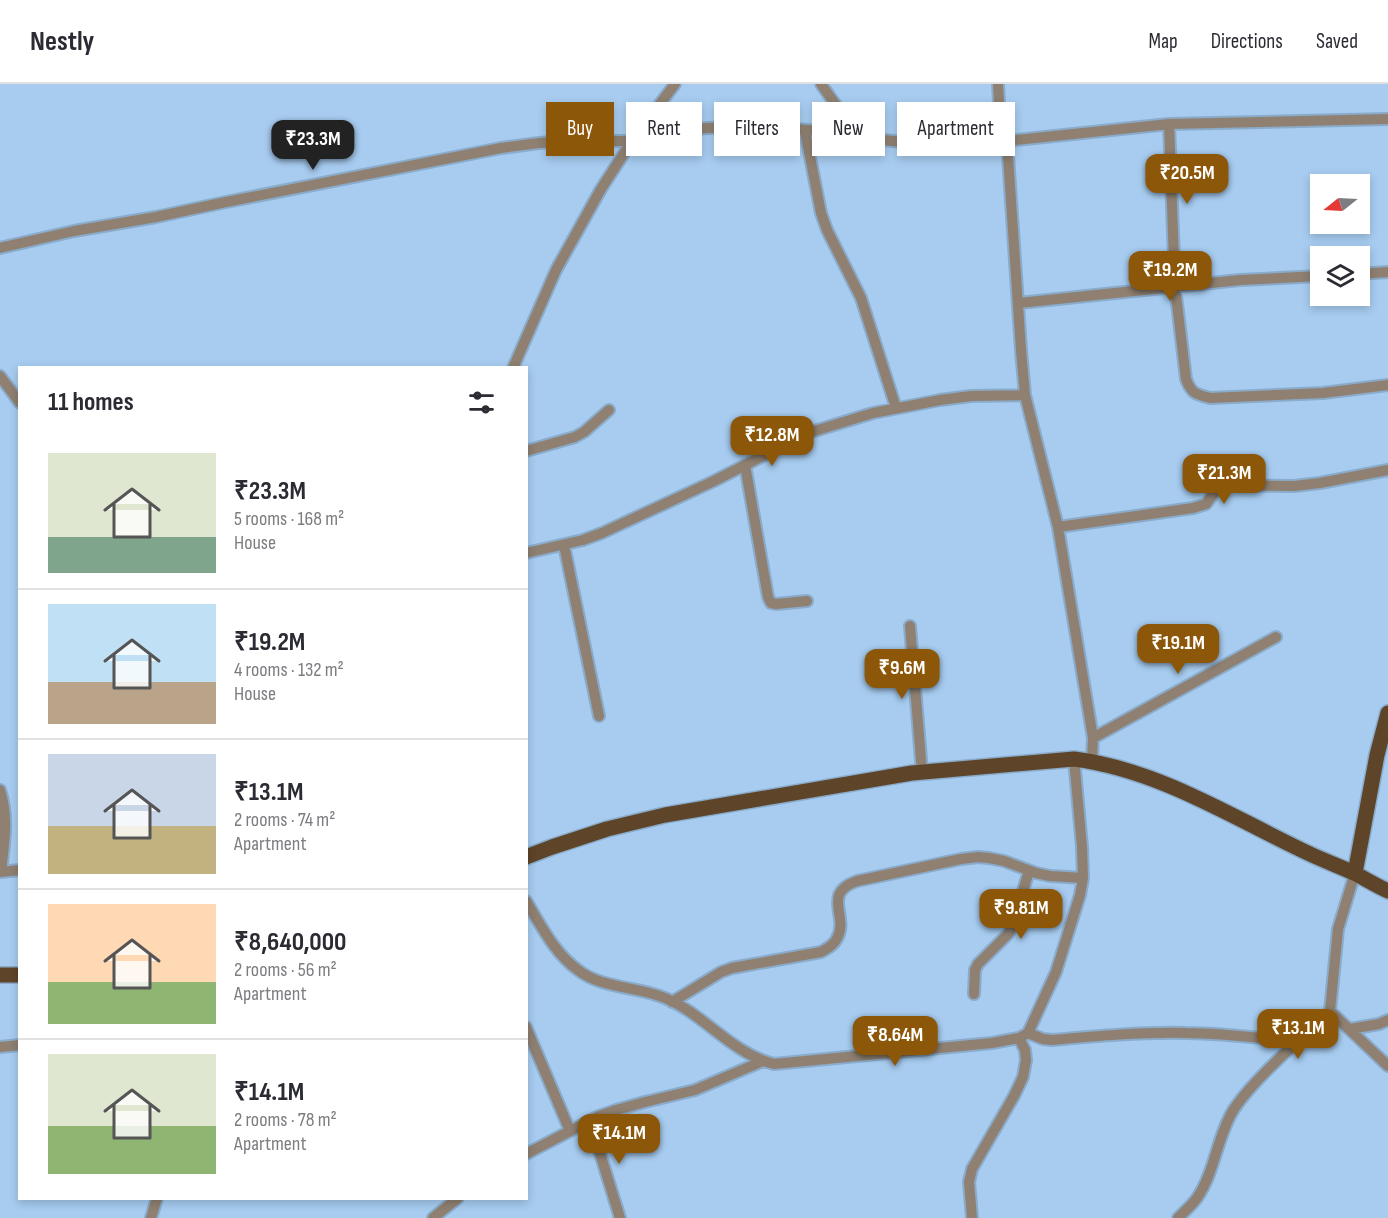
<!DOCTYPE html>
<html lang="en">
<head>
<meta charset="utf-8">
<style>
  body { margin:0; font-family:"Sofia Sans Condensed",sans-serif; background:#f7f7f7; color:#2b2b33; height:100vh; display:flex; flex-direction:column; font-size:22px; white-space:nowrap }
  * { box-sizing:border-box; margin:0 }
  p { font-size:20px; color:#7c7c81 }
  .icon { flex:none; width:33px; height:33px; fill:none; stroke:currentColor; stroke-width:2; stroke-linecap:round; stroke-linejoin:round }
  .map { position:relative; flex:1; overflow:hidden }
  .details { position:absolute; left:18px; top:282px; width:510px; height:834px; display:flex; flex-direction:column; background:#fff; border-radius:0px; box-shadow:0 3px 9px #0003 }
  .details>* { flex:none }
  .guide { position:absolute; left:546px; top:18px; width:570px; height:54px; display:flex; gap:12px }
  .needle { width:39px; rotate:252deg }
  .fabs { position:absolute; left:1310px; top:90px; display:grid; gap:12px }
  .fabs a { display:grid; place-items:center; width:60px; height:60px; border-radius:0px; background:#fff; box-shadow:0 3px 9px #0003; font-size:30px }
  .price { position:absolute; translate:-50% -51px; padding:0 14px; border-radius:12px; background:#8c5708; color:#fff; font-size:20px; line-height:39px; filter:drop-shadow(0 2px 3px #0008) }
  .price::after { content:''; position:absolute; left:50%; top:36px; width:18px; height:14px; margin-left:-9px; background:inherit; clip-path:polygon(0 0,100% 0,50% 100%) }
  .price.selected { background:#222; color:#fff }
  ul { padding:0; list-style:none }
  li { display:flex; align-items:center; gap:18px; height:150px; padding:0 30px }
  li+li { border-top:2px solid #e1e1e2 }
  li span { display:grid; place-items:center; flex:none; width:168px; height:120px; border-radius:0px; color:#555 }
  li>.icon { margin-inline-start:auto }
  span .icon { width:72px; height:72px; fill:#fffc; stroke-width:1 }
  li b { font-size:26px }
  h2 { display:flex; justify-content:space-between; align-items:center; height:72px; padding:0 30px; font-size:26px }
  .pill { padding:0 21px; border-radius:0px; background:#fff; box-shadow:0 3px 9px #0003; font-size:21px; line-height:54px }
  .pill.selected { background:#8c5708; color:#fff }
  header { display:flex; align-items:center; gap:36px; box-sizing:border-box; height:84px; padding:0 30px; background:#fff; border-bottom:2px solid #e1e1e2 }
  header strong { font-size:28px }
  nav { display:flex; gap:33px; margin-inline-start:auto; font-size:21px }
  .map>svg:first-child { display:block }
</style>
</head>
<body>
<header>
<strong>Nestly</strong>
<nav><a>Map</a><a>Directions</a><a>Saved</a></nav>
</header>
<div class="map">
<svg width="1388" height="1134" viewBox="0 0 1388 1134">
  <rect width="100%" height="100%" fill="#a7ccf0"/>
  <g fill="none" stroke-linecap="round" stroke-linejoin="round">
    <!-- street casing -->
    <g stroke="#8aabca" stroke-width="14">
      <path id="street" d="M 821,0 L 838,24 L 855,43 L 866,50 L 884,56 L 936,62 L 1007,57
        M 998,0 L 1001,57
        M 1169,40 L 1175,203 L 1186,295 C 1191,309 1195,310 1210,314 L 1323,309 L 1388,301
        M 805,47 L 821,129 L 827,146 L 861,214 L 896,324
        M 636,52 C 660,48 685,45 709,44 C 760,41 815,47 866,50
        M 0,164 L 74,147 L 156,133 L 226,118 L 501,64 L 539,59 L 568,57 L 632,57
        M 1359,190 L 1388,188
        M 1019,219 L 1240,196 L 1320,192
        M 513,284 L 556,186 L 601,105 L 632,57 L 675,0
        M 0,292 L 20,319
        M 526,367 L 575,353 L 584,348 L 609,326
        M 745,381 L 768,513 L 771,519 L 776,520 L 807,517
        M 1058,443 L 1193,424 L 1206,420 L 1216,406 L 1228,401 L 1294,402 L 1320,399 L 1388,386
        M 564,461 L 599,632
        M 526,469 L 583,456 L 602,449 L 714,397 L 808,349 L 873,329 L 940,316 L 971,312 L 1025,311
        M 910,542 L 922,688
        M 1093,654 L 1276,553
        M 1092,677 L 1093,654 L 1058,443 L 1025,311 L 1021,266 L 1007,57 L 1169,40 L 1388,35
        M 0,706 C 9,733 4,760 1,788
        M 0,788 L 20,786
        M 526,817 C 541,841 554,869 578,886 C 602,905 637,902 665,914 C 704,930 731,969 774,980 L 992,959 L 1019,954 L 1028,949 L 1056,888 L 1080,811 L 1083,794 L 1082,763 L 1074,675
        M 974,910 L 975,886 L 978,880 L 1008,850 L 1012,843 L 1029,787
        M 672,918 L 721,888 L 732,884 L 821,868 C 826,865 833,862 836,856 C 851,834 820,810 857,797 L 961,775 L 978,773 L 989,774 L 1004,777 L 1036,789 L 1050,792 L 1083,794
        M 1330,927 L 1388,982
        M 526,943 L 570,1047
        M 1350,945 L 1379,940 L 1388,936
        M 1028,949 L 1043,955 L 1052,956 C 1096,952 1141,948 1186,949 C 1223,949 1260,954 1297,958
        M 0,963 L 20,961
        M 590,1037 L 620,1134
        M 526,1070 L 599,1032 L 616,1026 L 645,1018 L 695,1006 L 763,977
        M 151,1134 L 157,1114
        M 433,1134 L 458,1114
        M 972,1134 L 969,1098 L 972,1085 L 1014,1012 L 1023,993 L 1026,976 L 1025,966 L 1019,954
        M 1178,1134 C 1184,1128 1192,1121 1197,1114 C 1215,1088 1217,1052 1234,1025 C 1246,1007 1271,982 1287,967 C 1302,953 1320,944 1330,927 L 1338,845 L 1355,789"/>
    </g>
    <!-- primary casing -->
    <g stroke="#8aabca" stroke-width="18">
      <path id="primary" d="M 526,773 L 552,763 L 607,745 L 665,731 L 912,689 L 1074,675 C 1160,686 1233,734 1310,770 C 1325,777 1341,783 1356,790 C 1367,796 1377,802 1388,807
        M 1355,789 L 1377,671 L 1388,629
        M 0,891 L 20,891"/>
    </g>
    <!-- street -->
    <use href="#street" stroke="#8f8071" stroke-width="10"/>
    <!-- primary -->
    <use href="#primary" stroke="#5e4529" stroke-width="15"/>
  </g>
</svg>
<div class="fabs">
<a><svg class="needle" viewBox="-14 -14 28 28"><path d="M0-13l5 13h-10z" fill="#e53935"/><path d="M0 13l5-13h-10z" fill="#7c7c81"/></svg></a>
<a><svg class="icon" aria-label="layers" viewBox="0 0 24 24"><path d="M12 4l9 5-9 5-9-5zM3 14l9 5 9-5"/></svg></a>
</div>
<b class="price selected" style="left:313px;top:87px">₹23.3M</b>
<b class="price" style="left:1187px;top:121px">₹20.5M</b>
<b class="price" style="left:1170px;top:218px">₹19.2M</b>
<b class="price" style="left:772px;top:383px">₹12.8M</b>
<b class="price" style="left:1224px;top:421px">₹21.3M</b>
<b class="price" style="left:1178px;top:591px">₹19.1M</b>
<b class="price" style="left:902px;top:616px">₹9.6M</b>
<b class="price" style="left:1021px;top:856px">₹9.81M</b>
<b class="price" style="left:1298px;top:976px">₹13.1M</b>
<b class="price" style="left:895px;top:983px">₹8.64M</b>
<b class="price" style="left:619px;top:1081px">₹14.1M</b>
<div class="guide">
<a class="pill selected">Buy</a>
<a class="pill">Rent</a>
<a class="pill">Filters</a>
<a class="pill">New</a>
<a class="pill">Apartment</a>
</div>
<section class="details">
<h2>11 homes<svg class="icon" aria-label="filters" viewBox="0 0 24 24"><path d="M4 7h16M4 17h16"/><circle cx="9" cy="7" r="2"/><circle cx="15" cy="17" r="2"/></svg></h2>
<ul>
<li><span style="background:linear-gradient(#dfe7d0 70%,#7fa58c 0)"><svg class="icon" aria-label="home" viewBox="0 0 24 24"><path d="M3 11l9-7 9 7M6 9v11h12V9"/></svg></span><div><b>₹23.3M</b><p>5 rooms · 168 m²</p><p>House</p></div></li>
<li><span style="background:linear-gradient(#bfe0f5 65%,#b9a48a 0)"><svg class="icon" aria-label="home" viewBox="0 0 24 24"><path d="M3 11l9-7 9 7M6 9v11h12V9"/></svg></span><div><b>₹19.2M</b><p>4 rooms · 132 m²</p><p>House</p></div></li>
<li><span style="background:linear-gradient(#c9d6e8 60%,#c2b280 0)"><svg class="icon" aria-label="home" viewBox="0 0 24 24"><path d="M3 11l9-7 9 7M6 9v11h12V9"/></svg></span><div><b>₹13.1M</b><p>2 rooms · 74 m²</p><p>Apartment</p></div></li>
<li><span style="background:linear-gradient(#ffd9b3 65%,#8fb573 0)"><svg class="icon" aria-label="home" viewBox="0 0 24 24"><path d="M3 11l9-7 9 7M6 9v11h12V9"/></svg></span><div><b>₹8,640,000</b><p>2 rooms · 56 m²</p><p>Apartment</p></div></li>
<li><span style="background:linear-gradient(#dfe7d0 60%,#8fb573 0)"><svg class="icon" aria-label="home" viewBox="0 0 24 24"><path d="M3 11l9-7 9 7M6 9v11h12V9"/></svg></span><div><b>₹14.1M</b><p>2 rooms · 78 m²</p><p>Apartment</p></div></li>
</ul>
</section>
</div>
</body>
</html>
